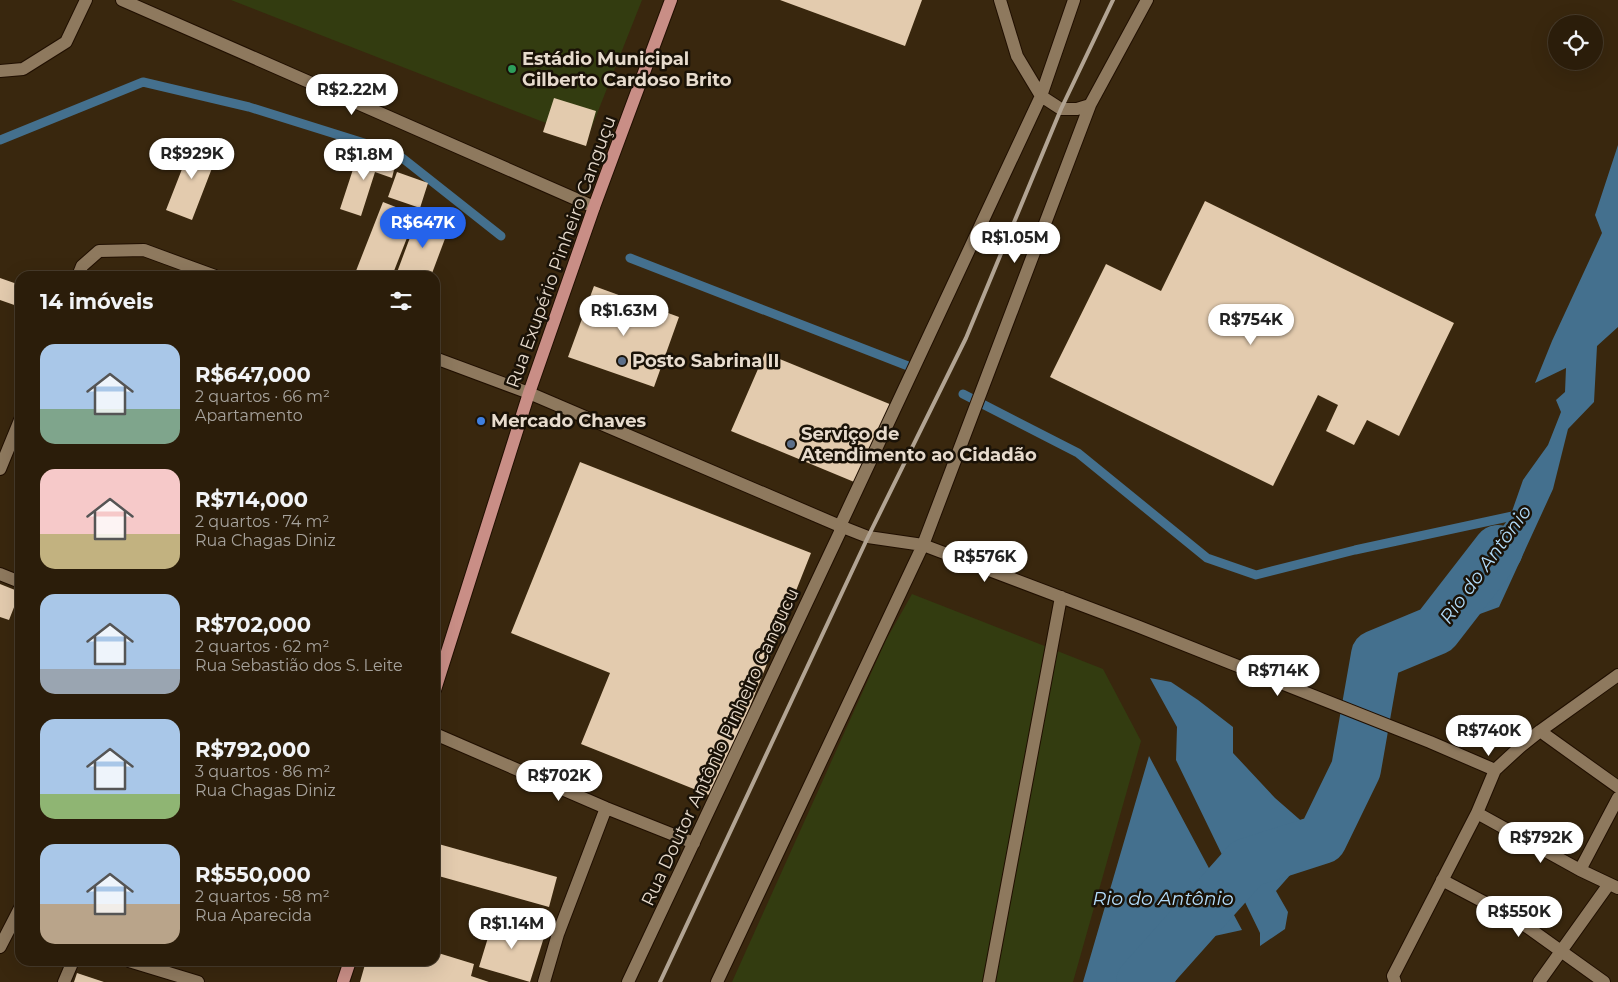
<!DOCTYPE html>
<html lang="pt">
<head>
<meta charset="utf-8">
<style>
  body { margin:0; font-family:Montserrat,sans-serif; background:#372a18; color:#f1f3f6; height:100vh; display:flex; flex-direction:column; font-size:19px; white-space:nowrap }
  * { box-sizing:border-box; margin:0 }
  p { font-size:16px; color:#a6a29c }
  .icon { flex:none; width:28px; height:28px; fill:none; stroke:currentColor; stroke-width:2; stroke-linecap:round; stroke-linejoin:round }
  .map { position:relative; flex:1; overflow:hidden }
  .drawer { position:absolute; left:15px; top:271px; width:425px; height:695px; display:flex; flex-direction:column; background:#2b1d0a; border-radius:15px; box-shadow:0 5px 20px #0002,0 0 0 1px #473b2b }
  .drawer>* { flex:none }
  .tools { position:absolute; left:1548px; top:15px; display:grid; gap:10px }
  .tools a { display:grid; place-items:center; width:55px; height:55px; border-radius:50%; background:#2b1d0a; box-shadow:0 5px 20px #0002,0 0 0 1px #473b2b; font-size:25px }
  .price { position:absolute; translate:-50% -42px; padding:0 11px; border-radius:18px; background:#fff; color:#222; font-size:16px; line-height:32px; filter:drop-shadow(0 1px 2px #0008) }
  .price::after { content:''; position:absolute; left:50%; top:30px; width:15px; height:11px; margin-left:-8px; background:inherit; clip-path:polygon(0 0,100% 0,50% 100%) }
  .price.active { background:#2563eb; color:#fff }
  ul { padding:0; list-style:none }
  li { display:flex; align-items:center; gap:15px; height:125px; padding:0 25px }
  li span { display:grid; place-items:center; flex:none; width:140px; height:100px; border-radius:15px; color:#555 }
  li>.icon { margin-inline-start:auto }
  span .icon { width:60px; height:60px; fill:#fffc; stroke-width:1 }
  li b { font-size:21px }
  h2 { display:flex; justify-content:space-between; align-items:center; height:60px; padding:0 25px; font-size:21px }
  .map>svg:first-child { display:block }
</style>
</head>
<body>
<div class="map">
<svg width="1618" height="982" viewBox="0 0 1618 982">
  <rect width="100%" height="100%" fill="#39270e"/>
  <!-- green -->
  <path fill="#333c10" d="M 231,0 L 642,0 L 587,139 Z
    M 912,594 L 1103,669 L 1141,741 L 1073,982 L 732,982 L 886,640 Z"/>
  <!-- water -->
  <path fill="#44708e" d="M 1618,145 L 1618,327 L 1597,346 L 1594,402 L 1568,429 L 1553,489 L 1499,607 L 1436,630 L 1452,611 L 1485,550 L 1510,517 L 1523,480 L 1548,445 L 1561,412 L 1556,400 L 1565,392 L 1566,368 L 1535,383 L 1552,341 L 1602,233 L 1595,215 Z
    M 1150,678 L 1171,682 L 1198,700 L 1233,727 L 1233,753 L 1275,798 L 1322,839 L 1276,891 L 1288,912 L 1285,929 L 1260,946 L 1260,933 L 1176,760 L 1177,727 Z
    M 1149,756 L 1242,930 L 1201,939 L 1175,982 L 1083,982 Z"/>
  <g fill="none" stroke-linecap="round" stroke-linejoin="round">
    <!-- stream -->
    <path stroke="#44708e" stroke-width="9" d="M 0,140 L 143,82 L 249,107 L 396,153 L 501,236
      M 630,258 L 908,366
      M 963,394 L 1078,453 L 1207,558 L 1256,575 L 1355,550 L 1522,514"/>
    <!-- river -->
    <path stroke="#44708e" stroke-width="50" d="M 1141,982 L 1247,863 L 1322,839 L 1356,769 L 1376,655 L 1436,630 L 1498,550"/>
  </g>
  <!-- building -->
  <path fill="#e3cbae" d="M 780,0 L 922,0 L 905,46 Z
    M 554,98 L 596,111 L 586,146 L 543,132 Z
    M 193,141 L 219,150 L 192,220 L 166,210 Z
    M 359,151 L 396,162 L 392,178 L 375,172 L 361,216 L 340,209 Z
    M 397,172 L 428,183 L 420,208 L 388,197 Z
    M 1205,201 L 1454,323 L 1399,436 L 1367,420 L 1354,445 L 1326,431 L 1338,405 L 1318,395 L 1273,486 L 1050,377 L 1106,264 L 1161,291 Z
    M 383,202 L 416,215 L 392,276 L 354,276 Z
    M 418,216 L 449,228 L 431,276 L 399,276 L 396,275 Z
    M 0,278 L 20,285 L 20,307 L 0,300 Z
    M 594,286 L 679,317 L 654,387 L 568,357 Z
    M 765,353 L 892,405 L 859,484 L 731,431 Z
    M 580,462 L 811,553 L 714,797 L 581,744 L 610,673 L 511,633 Z
    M 0,584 L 20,592 L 9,620 L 0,617 Z
    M 435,843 L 557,877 L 549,907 L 435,875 Z
    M 494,918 L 545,934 L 530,982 L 479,967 Z
    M 435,952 L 474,964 L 471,976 L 489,982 L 360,982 L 366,961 L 435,961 Z
    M 77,973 L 104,982 L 74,982 Z"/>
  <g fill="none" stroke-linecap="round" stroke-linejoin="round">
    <!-- street casing -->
    <g stroke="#200f00" stroke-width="14">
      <path id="street" d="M 122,0 L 594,207
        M 1000,0 L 1017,56 L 1041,96 L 1061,109 L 1077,109 L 1090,105
        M 1074,0 L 1041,96 L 840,526 L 868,537 L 923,545 L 1137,626 L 1430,742 L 1495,770
        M 0,71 L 23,69 L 66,42 L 86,0
        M 1540,731 L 1618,787
        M 1477,813 L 1580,870 L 1618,888
        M 1580,870 L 1618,798
        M 1442,880 L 1516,919 L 1604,982
        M 0,947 L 20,908
        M 129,961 L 198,982
        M 64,982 L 73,961
        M 717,982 L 923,545 L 1090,105 L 1147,0
        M 989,982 L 1061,597
        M 1395,982 L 1393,976 L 1477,813 L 1495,770 L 1520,747 L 1540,731 L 1618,675
        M 1539,982 L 1609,884"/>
    </g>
    <!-- secondary casing -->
    <g stroke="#200f00" stroke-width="14">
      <path id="secondary" d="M 78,276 L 82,266 L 99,251 L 144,250 L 215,276
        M 435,358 L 529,393 L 840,526 L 840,532 L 628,982
        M 0,469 L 20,420
        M 0,574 L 20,582
        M 435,734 L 606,808 L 694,843
        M 544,982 L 558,934 L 606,808"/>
    </g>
    <!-- primary casing -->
    <g stroke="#200f00" stroke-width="14">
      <path id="primary" d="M 435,690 L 529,393 L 594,207 L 671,0
        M 343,982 L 350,961"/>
    </g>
    <!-- street -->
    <use href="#street" stroke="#8e795e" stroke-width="12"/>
    <!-- secondary -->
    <use href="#secondary" stroke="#8e795e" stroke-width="12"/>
    <!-- primary -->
    <use href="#primary" stroke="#c98e86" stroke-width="12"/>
    <!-- rail -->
    <path stroke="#b2a493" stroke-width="4" d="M 660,982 L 868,537 L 966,338 L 1061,109 L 1113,0"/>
  </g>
  <!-- markers -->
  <circle fill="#2e9e5b" stroke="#1a1207" stroke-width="2" cx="512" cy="69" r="5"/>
  <g fill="#5c6f8a" stroke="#1a1207" stroke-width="2">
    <circle cx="622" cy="361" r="5"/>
    <circle cx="791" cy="444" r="5"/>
  </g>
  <circle fill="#3f7fe0" stroke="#1a1207" stroke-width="2" cx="481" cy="421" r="5"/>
  <g text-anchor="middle" stroke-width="5" stroke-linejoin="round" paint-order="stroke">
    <!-- poi labels -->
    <g font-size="18" font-weight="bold" fill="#e7dbcd" stroke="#1a1207" text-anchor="start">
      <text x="522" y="65">Estádio Municipal<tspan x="522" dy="21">Gilberto Cardoso Brito</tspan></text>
      <text x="632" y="367">Posto Sabrina II</text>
      <text x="491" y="427">Mercado Chaves</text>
      <text x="801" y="440">Serviço de<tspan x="801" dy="21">Atendimento ao Cidadão</tspan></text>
    </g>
    <!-- street labels -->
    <g font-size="18" fill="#e7dbcd" stroke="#1a1207">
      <text transform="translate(561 252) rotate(-70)" y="6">Rua Exupério Pinheiro Canguçu</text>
      <text transform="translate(720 747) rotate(-65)" y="6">Rua Doutor Antônio Pinheiro Cangucu</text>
    </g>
    <!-- water labels -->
    <g font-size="19" font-style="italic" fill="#b2dbf9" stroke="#1a1207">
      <text transform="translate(1485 564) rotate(-54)" y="7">Rio do Antônio</text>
      <text x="1163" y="905">Rio do Antônio</text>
    </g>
  </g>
</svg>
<div class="tools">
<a><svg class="icon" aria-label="locate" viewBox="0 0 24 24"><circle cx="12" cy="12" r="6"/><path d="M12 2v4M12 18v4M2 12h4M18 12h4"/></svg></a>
</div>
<b class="price" style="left:352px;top:116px">R$2.22M</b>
<b class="price" style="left:192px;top:180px">R$929K</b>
<b class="price" style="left:364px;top:181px">R$1.8M</b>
<b class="price active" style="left:423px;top:249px">R$647K</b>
<b class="price" style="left:1015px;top:264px">R$1.05M</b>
<b class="price" style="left:624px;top:337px">R$1.63M</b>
<b class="price" style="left:1251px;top:346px">R$754K</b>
<b class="price" style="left:985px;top:583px">R$576K</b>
<b class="price" style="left:1278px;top:697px">R$714K</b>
<b class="price" style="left:1489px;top:757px">R$740K</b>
<b class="price" style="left:559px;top:802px">R$702K</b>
<b class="price" style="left:1541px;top:864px">R$792K</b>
<b class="price" style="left:1519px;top:938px">R$550K</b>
<b class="price" style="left:512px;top:950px">R$1.14M</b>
<section class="drawer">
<h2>14 imóveis<svg class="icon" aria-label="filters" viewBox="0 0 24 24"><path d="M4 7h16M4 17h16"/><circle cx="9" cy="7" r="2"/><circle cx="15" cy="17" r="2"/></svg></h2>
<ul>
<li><span style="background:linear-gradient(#a9c7e8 65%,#7fa58c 0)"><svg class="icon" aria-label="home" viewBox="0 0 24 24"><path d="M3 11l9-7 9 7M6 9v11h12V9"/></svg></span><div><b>R$647,000</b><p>2 quartos · 66 m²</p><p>Apartamento</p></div></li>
<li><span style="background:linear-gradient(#f6c9c9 65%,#c2b280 0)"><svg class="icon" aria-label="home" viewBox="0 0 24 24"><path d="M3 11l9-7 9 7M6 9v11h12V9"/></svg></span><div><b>R$714,000</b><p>2 quartos · 74 m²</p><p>Rua Chagas Diniz</p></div></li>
<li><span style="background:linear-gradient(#a9c7e8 75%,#9aa5b1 0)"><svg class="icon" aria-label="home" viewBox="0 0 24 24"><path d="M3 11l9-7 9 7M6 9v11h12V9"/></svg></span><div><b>R$702,000</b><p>2 quartos · 62 m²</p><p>Rua Sebastião dos S. Leite</p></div></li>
<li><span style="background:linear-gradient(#a9c7e8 75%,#8fb573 0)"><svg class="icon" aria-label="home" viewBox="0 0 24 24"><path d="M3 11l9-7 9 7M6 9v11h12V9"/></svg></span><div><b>R$792,000</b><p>3 quartos · 86 m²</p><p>Rua Chagas Diniz</p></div></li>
<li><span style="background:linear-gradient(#a9c7e8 60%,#b9a48a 0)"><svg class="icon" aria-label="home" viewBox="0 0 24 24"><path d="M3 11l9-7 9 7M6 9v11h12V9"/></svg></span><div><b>R$550,000</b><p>2 quartos · 58 m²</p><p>Rua Aparecida</p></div></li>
</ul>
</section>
</div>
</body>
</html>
